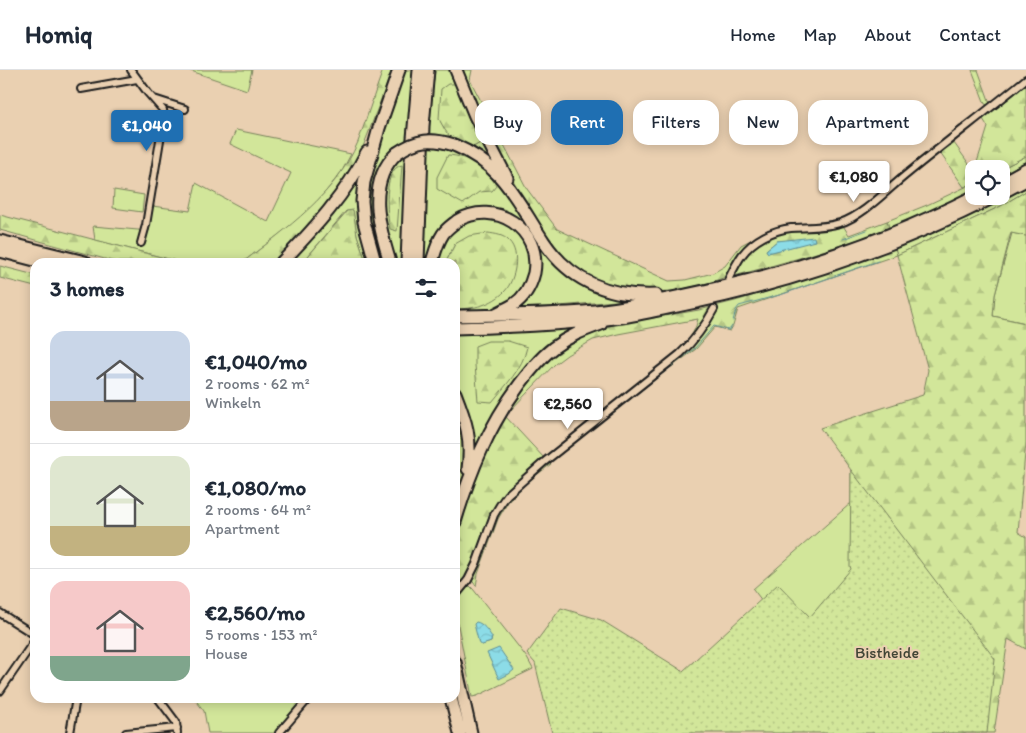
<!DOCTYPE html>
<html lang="en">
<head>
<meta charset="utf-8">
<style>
  body { margin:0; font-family:Itim,sans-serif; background:#f2f2f3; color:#1f2937; height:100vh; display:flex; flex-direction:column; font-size:19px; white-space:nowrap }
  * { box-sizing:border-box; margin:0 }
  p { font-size:16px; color:#747a83 }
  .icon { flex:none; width:28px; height:28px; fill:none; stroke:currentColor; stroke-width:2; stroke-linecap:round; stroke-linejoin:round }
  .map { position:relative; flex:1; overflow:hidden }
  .panel { position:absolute; left:30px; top:188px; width:430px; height:445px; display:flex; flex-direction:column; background:#fff; border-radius:15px; box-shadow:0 2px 12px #0003 }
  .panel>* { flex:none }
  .hud { position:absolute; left:475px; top:30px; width:475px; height:45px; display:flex; gap:10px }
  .tools { position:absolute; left:965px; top:90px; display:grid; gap:10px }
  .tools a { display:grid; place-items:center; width:45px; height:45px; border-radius:10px; background:#fff; box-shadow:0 2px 12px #0003; font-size:25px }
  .price { position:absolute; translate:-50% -42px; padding:0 11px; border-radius:5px; background:#fff; color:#222; font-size:16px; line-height:32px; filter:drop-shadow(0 1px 2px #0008) }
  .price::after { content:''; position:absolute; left:50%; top:30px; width:15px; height:11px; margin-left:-8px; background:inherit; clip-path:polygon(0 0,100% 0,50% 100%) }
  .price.current { background:#1f6fb2; color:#fff }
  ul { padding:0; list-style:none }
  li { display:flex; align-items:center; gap:15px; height:125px; padding:0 20px }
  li+li { border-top:1px solid #e0e1e3 }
  li span { display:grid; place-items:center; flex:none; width:140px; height:100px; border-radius:15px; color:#555 }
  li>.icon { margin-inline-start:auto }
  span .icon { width:60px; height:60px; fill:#fffc; stroke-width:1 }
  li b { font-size:21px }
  h2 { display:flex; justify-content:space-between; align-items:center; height:60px; padding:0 20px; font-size:21px }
  .tag { padding:0 18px; border-radius:15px; background:#fff; box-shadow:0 2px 12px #0003; font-size:18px; line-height:45px }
  .tag.current { background:#1f6fb2; color:#fff }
  header { display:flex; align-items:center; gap:30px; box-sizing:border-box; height:70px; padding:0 25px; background:#fff; border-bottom:1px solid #e0e1e3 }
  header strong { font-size:24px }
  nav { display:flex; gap:28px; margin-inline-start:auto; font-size:18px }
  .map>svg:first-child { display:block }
</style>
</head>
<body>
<header>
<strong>Homiq</strong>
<nav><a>Home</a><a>Map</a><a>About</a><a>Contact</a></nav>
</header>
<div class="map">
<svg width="1026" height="663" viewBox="0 0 1026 663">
  <defs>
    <pattern id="forest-firs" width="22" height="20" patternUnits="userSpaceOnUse" patternTransform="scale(1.25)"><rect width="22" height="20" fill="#d2e69a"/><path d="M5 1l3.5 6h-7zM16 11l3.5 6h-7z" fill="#b4c584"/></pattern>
    <pattern id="park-dots" width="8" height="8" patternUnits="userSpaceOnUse" patternTransform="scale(1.25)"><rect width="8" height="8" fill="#d2e69a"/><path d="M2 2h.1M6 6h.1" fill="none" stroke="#b4c584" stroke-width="1.8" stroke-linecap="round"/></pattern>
    <pattern id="water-waves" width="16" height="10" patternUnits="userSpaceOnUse" patternTransform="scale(1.25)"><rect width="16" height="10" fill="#8cdce7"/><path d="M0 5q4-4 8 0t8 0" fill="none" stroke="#78bcc6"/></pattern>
  </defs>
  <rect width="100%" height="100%" fill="#ead0b1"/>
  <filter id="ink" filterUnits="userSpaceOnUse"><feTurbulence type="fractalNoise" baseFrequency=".02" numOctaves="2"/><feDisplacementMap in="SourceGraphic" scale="10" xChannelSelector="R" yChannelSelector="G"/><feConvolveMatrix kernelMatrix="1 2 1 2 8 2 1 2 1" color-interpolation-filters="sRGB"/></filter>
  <g filter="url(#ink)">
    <!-- green -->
    <path fill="#d2e69a" stroke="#77815b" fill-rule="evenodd" d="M 188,0 L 252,0 L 247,20 Z
      M 402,0 L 413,0 L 407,69 L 391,82 L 379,102 L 386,192 L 378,192 L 372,177 L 365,115 Z
      M 435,0 L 455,0 L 497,97 L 484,85 L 473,77 L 482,72 L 439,49 L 450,67 L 428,63 Z
      M 236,60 L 351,84 L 342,101 L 327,120 L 310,139 L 294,153 L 243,192 L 180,192 L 95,170 L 93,156 L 149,161 L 152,136 L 190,141 L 196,113 L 268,152 L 291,103 L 230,74 Z
      M 428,74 L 463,81 L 504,114 L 635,228 L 626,230 L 504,241 L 517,235 L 537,195 L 512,148 L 456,150 L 430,192 L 423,192 Z
      M 406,83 L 401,192 L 392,192 L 381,140 L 385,105 L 400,87 Z
      M 1026,86 L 1026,121 L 1001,136 L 897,185 L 887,151 L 927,135 L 974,113 L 974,126 L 1001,126 L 1001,99 Z
      M 361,99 L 372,192 L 366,192 L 357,165 L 353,141 L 346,141 L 303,192 L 285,192 Z
      M 114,120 L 144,125 L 142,142 L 113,138 Z
      M 491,147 L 513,156 L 529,177 L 531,202 L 525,215 L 515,229 L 503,235 L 491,240 L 475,241 L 455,240 L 455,239 L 471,239 L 455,174 L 446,192 L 436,192 L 445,167 L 469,148 Z
      M 1012,163 L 1026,166 L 1026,253 L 993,246 L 995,225 Z
      M 582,258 L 556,272 L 474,390 L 467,345 L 455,311 L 455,264 L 492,263 Z
      M 455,328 L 464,353 L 466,397 L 462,419 L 455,440 L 455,402 C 459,386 456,372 455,357 C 455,347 455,337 455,328 Z
      M 851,433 L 871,523 L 854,592 L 766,536 L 753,519 Z
      M 466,516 L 470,516 L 473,519 L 518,576 L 527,588 L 533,599 L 477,626 L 472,627 L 455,540 L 455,531 ZM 475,554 L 492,567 L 491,572 L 482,575 L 480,574 Z
      M 194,628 L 302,628 L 301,634 L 277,663 L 208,663 L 204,641 Z"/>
    <!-- forest -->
    <path fill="url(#forest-firs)" stroke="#77815b" fill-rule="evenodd" d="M 383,0 L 392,0 L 368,64 L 359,87 L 344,113 L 308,156 L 274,192 L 243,192 C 286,159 336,124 358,72 C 367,48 374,24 383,0 Z
      M 461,0 L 472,0 L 470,10 L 527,119 L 557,159 L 669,211 L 685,210 L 713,203 L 725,196 L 741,175 L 774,158 L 744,180 L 726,207 L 705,214 L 673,221 L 645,222 L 617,219 L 588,207 L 570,195 L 554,179 L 532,145 L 496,79 L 476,36 Z
      M 972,0 L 978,0 L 990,33 L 988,35 L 985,34 Z
      M 448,14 L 455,14 L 482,72 L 473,77 L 450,67 L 445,60 L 439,49 L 441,19 Z
      M 1026,15 L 1026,86 L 1001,99 L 975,99 L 988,57 L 983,49 Z
      M 954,73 L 974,101 L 974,113 L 964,117 L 940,83 Z
      M 448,85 C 467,86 488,98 496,116 L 492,121 L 479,122 L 463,134 L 437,119 L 437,107 Z
      M 402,95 L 397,161 L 390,159 C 387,145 382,99 402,95 Z
      M 1026,121 L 1026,166 L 1011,163 L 995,225 L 993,246 L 1025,253 L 1026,252 L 1026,372 L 1018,462 L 1026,467 L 1026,579 L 1008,569 L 994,663 L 934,663 L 853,592 L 851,400 L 820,358 L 923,325 L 928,300 L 897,185 L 738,239 L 733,256 L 730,261 L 715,257 L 696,279 L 670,298 L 665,292 C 680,280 694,268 698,249 L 618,264 L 593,270 L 567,285 L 555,294 L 505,346 L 545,389 L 509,420 L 472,496 L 464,509 L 455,518 L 455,479 L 464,443 L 481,393 L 496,360 L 516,327 L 542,295 L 558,279 L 587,264 L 602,258 L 617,254 L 699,240 L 735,231 L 809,209 L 895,178 L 897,185 L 1001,136 Z
      M 353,140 L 357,165 L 366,192 L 303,192 L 347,141 Z
      M 0,145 L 180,192 L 118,192 L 112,191 L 0,160 Z
      M 887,151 L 889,158 C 838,178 786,192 734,206 C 755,157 795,160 842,154 L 849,165 ZM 815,170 L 768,183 L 766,180 L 777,171 Z
      M 488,163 C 495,164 504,165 509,171 C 521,183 515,210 505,221 C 492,235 473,239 455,239 L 455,192 L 446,192 L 455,174 L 469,166 Z
      M 0,196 L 35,205 L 35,217 L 0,208 Z
      M 488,271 L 508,271 L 527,277 C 523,298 505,316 492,332 L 478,331 L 475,295 L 475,276 Z
      M 548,391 L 551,394 L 526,413 L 508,432 L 498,449 L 478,504 L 476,516 L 471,509 L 499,441 L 507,429 L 518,418 Z"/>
    <!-- park -->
    <path fill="url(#park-dots)" stroke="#77815b" d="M 851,400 L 995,589 L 987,663 L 552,663 L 535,593 L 527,584 L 561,538 L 601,550 L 683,601 L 778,514 L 810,547 L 851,499 L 850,496 Z"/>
    <!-- water -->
    <path fill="url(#water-waves)" stroke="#5f8f96" d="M 814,167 L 815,171 L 768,183 L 766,180 L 777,171 Z
      M 476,552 C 483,553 488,561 492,567 L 491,572 L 482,575 L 479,574 L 474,554 Z
      M 499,578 L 514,600 L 509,604 L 499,609 L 487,583 Z"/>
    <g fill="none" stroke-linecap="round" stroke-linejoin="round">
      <!-- stream -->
      <path stroke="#5f8f96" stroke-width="1" d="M 843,169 L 867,160
        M 733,251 L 736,240 L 739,236 L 783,224 L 878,191
        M 557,387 L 695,278 L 714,256 L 728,260 L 730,259 L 732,256"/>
      <!-- street casing -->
      <g stroke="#1c1c1c" stroke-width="10">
        <path id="street" d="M 131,0 L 148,23 L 163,40 L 164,46 L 146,155 L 141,173
          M 81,19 L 137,9
          M 154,29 L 185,39
          M 729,208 C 733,200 737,192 742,185 C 753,170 773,160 791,158 C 808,157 824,158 840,153 C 863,146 888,119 907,104 C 946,72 987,41 1026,9
          M 455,526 L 468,510 L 476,494 L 494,445 L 500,435 L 507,425 L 543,393 L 680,284 C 694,271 705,256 714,239
          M 0,543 L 35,565
          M 0,621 L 35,570
          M 158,628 L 176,652 L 177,663
          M 70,663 L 76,628
          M 126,663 L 177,658
          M 279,663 L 309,628"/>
      </g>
      <!-- highway casing -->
      <g stroke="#1c1c1c" stroke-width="15">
        <path id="highway" d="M 456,0 L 475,46 L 507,108
          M 454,75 C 504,96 516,130 544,172 C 571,212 609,227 656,225
          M 1001,113 L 1026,99
          M 1001,123 L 1026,110
          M 0,171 L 85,192
          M 0,181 L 42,192
          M 282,192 C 314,159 346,124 367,82
          M 375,192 L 364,152 L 362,131 L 364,112 L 379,58 L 399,0
          M 390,192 C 379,157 366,112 397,83
          M 407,192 L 411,91 L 419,0
          M 418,192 L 423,56 L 428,0
          M 432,192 C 435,182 437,173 443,164 C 446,159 452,155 457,151 C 495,128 542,159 534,203 C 531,215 524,228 513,235 C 508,238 502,241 496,244
          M 455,246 C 498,245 541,245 584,242 C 617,239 649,233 681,226 C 783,205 883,173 975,126
          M 455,258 C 508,257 561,255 614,248 C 635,246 656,240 677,236 C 788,214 895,177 996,126
          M 455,323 C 466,351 472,369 468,399
          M 455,452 C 470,402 488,357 520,314 C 530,301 540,288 553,278 C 569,266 582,261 601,254
          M 455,592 L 471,663
          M 451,628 L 460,663"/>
      </g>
      <!-- street -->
      <use href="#street" stroke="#ead0b1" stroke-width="6"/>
      <!-- highway -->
      <use href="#highway" stroke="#ead0b1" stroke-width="11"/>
      <!-- highway-bridge casing -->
      <g stroke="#1c1c1c" stroke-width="15" stroke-linecap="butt">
        <path id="highway-bridge" d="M 397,83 C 417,69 432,68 454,75"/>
      </g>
      <!-- highway-bridge -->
      <use href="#highway-bridge" stroke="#ead0b1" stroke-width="11"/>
    </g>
  </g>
  <g text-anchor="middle" stroke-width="4" stroke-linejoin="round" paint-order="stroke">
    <!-- park labels -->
    <g font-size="16" fill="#404435" stroke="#ead0b1">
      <text x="887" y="588">Bistheide</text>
    </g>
  </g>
</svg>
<div class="tools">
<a><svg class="icon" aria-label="locate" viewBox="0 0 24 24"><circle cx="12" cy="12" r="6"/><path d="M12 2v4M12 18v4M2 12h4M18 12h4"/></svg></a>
</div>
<b class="price current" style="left:147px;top:82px">€1,040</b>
<b class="price" style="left:854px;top:133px">€1,080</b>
<b class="price" style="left:568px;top:360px">€2,560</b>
<div class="hud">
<a class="tag">Buy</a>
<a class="tag current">Rent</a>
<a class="tag">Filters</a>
<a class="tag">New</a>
<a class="tag">Apartment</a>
</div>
<section class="panel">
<h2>3 homes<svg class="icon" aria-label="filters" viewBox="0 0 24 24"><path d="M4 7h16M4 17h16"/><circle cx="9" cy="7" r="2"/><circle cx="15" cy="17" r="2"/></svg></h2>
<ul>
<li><span style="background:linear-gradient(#c9d6e8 70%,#b9a48a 0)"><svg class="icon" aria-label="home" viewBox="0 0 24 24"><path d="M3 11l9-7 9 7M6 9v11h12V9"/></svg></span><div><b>€1,040/mo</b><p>2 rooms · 62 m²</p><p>Winkeln</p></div></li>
<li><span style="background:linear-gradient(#dfe7d0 70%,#c2b280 0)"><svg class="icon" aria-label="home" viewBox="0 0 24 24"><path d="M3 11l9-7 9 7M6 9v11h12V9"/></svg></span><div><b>€1,080/mo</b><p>2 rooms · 64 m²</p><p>Apartment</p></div></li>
<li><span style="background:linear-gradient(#f6c9c9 75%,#7fa58c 0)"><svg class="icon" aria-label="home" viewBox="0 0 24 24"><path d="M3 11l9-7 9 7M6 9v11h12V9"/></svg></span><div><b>€2,560/mo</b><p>5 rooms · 153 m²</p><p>House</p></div></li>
</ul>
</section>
</div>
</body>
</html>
